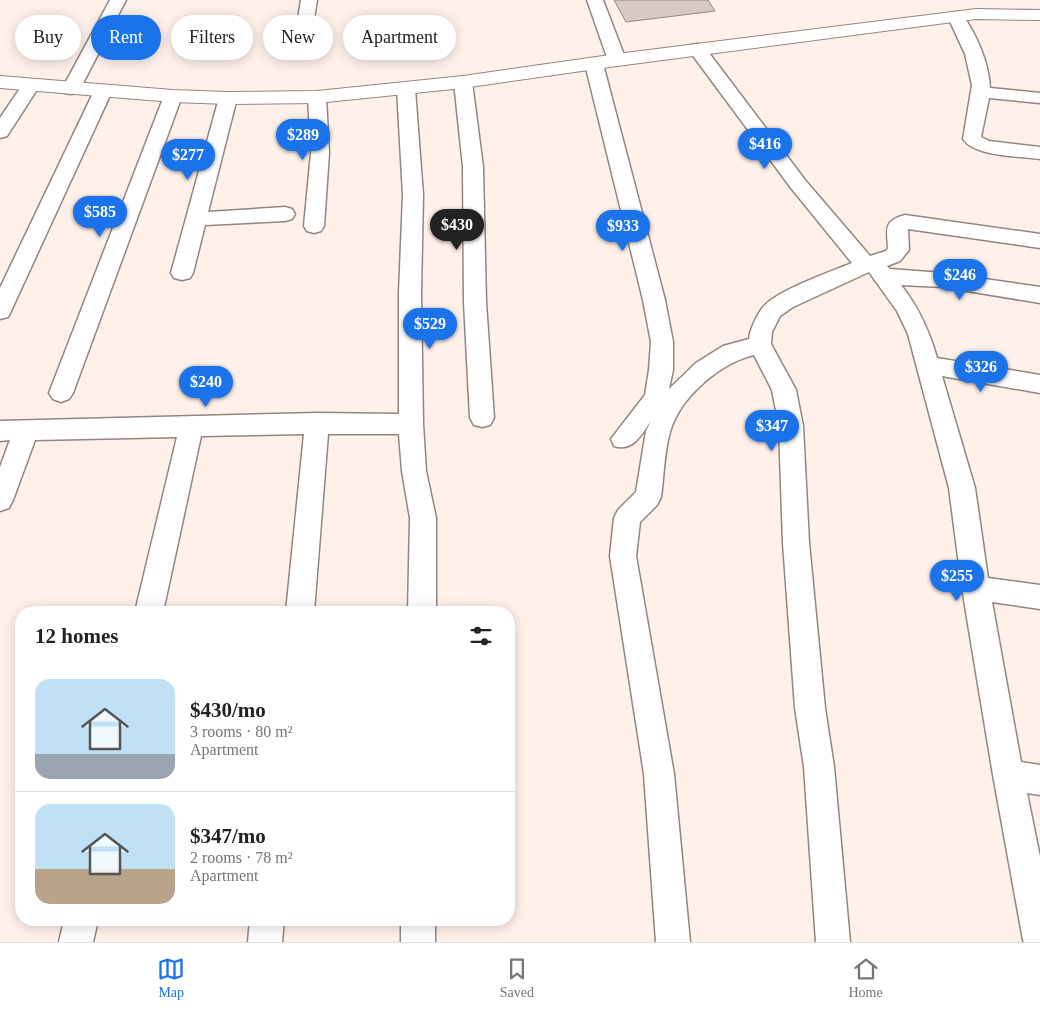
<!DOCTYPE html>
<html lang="en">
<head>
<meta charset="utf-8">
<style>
  body { margin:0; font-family:"Times New Roman",serif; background:#f6f6f6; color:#222; height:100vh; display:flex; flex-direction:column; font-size:19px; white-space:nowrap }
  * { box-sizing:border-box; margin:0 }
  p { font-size:16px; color:#767676 }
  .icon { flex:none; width:28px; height:28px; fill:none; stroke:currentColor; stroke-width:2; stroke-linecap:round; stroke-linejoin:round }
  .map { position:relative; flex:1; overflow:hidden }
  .side { position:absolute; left:15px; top:606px; width:500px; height:320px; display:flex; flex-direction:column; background:#fff; border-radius:20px; box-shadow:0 2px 12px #0003 }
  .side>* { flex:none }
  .top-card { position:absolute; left:15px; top:15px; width:500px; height:45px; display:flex; gap:10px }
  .price { position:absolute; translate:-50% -42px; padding:0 11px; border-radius:18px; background:#1a73e8; color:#fff; font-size:16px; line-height:32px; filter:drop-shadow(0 1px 2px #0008) }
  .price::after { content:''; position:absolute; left:50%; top:30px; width:15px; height:11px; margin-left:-8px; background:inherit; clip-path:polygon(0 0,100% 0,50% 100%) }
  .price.current { background:#222; color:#fff }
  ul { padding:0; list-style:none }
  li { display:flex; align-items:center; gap:15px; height:125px; padding:0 20px }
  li+li { border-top:1px solid #e0e0e0 }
  li span { display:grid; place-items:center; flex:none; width:140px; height:100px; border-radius:15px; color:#555 }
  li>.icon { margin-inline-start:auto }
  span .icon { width:60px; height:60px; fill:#fffc; stroke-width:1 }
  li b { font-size:21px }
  h2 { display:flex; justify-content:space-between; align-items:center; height:60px; padding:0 20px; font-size:21px }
  .tag { padding:0 18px; border-radius:22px; background:#fff; box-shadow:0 2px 12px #0003; font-size:18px; line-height:45px }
  .tag.current { background:#1a73e8; color:#fff }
  .menu { display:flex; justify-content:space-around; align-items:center; height:70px; border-top:1px solid #e0e0e0; background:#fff; font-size:14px; color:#767676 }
  .menu a { display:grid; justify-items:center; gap:2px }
  .menu .current { color:#1a73e8 }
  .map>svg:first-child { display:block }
</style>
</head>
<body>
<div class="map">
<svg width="1040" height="942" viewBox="0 0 1040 942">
  <rect width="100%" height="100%" fill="#fff0ea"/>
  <!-- building -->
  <path fill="#d7c9c3" stroke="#958883" d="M 614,0 L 708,0 L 715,11 L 626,22 Z"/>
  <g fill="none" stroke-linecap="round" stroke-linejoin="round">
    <!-- minor casing -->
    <g stroke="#928680" stroke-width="3">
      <path id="minor" d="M 110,0 L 126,0 L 80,89 L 77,93 L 71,94 L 65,93 L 62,89 Z
        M 301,0 L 317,0 L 314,19 L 312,22 L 300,22 L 298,19 Z
        M 587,0 L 603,0 L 626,60 L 623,64 L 617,65 L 611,64 L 608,60 Z
        M 956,12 L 962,14 C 976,34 989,62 990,88 L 1040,93 L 1040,103 L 989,98 L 981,137 L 989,141 L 1040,147 L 1040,159 C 1020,156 975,157 963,139 L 972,85 L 965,54 L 948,17 L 950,14 Z
        M 697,44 L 703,45 L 805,180 L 870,256 L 886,251 L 888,248 C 887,229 883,221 905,215 L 1040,234 L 1040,248 L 908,229 L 909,250 L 900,261 L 887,266 L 890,269 L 943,273 L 1040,287 L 1040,303 L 943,287 L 901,285 C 919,308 929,330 937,358 L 1040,375 L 1040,393 L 942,376 L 975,488 L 988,578 L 1040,585 L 1040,609 L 992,602 L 1021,762 L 1040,765 L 1040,795 L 1027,793 L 1040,857 L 1040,942 L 1024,942 L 1023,940 L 993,775 L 962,588 L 949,488 L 908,334 L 897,311 L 869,272 L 793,307 L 780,316 L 772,332 L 771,344 L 796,390 L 803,426 L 809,543 L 825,708 L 834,767 L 850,942 L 816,942 L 804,767 L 795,708 L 783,543 L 779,426 L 772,390 L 754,355 C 720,363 680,397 670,432 C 664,453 664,476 661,497 L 657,505 L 640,522 L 636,556 L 674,774 L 690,942 L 656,942 L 644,774 L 610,556 L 614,518 L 618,510 L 636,492 L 646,431 L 651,421 C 641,435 633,452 614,446 L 611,439 L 645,395 L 649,370 L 651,342 L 643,300 L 585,64 L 588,60 L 594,59 L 600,60 L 603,64 L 665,300 L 673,342 L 673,370 L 669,389 L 696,363 L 723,346 L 749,339 C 750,329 758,312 765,305 C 781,289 830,272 852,263 L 791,188 L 691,53 L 688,49 L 691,45 Z
        M 463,77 L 469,78 L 472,82 L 483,167 L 486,302 L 494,418 L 490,425 L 482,427 L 474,425 L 470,418 L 464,302 L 463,167 L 454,82 L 457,78 Z
        M 31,80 L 37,81 L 40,85 L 7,136 L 0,138 L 0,118 L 25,81 Z
        M 406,84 L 412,85 L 415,89 L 423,195 L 421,293 L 423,424 L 426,471 L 436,518 L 436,612 L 408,612 L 410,518 L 402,471 L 399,434 L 328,434 L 314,612 L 286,612 L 304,434 L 201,436 L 163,612 L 135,612 L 177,437 L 35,440 L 13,500 L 9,508 L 0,511 L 0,467 L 10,440 L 0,441 L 0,421 L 317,413 L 399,414 L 399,293 L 403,195 L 397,89 L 400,85 Z
        M 103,86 L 109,87 L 112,91 L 11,311 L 8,317 L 0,319 L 0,288 L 94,91 L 97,87 Z
        M 173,91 L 179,92 L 182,96 L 73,393 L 69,399 L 61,402 L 53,399 L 49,393 L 164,96 L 167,92 Z
        M 317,92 L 323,93 L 326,97 L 329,153 L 324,226 L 321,231 L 314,233 L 307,231 L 304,226 L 311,153 L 308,97 L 311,93 Z
        M 228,93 L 234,94 L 237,98 L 208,212 L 285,207 L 292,209 L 295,214 L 292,219 L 285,221 L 205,225 L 193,273 L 190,278 L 182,280 L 174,278 L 171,273 L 219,98 L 222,94 Z
        M 64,920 L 98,920 L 93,942 L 59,942 Z
        M 250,920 L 284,920 L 282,942 L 248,942 Z
        M 401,920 L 435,920 L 435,942 L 401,942 Z"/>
    </g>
    <!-- secondary casing -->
    <g stroke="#928680" stroke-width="2">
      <path id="secondary" d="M 976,9 L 1040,10 L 1040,20 L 976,19 L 617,66 L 463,88 L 317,103 L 228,104 L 173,102 L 0,88 L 0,76 L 173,90 L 228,92 L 317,91 L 463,76 L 617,54 Z"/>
    </g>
    <!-- minor -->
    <use href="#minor" fill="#fff" fill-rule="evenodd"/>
    <!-- secondary -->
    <use href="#secondary" fill="#fff" fill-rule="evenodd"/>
  </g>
</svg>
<b class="price" style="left:303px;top:161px">$289</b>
<b class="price" style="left:765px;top:170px">$416</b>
<b class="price" style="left:188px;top:181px">$277</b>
<b class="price" style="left:100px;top:238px">$585</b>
<b class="price current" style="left:457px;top:251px">$430</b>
<b class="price" style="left:623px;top:252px">$933</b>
<b class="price" style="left:960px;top:301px">$246</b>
<b class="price" style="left:430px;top:350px">$529</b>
<b class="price" style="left:981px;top:393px">$326</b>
<b class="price" style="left:206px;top:408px">$240</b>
<b class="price" style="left:772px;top:452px">$347</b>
<b class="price" style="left:957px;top:602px">$255</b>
<div class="top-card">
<a class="tag">Buy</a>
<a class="tag current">Rent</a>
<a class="tag">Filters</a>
<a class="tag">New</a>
<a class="tag">Apartment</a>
</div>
<section class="side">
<h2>12 homes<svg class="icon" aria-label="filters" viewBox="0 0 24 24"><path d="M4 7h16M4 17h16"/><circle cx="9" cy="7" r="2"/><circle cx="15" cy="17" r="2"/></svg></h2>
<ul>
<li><span style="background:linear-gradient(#bfe0f5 75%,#9aa5b1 0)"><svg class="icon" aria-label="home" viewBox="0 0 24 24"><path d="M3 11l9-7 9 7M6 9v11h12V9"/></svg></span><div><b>$430/mo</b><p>3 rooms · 80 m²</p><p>Apartment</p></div></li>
<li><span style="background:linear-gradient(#bfe0f5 65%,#b9a48a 0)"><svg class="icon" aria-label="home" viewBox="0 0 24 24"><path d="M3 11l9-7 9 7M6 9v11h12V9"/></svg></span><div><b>$347/mo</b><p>2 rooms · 78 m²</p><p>Apartment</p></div></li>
</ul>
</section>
</div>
<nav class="menu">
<a class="current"><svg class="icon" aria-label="map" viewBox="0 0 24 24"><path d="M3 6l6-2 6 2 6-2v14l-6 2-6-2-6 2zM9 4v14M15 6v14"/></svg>Map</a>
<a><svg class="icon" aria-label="saved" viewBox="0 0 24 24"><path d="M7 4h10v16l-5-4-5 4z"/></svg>Saved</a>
<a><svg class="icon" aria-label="home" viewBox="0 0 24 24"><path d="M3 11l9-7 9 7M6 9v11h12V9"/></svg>Home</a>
</nav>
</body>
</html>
